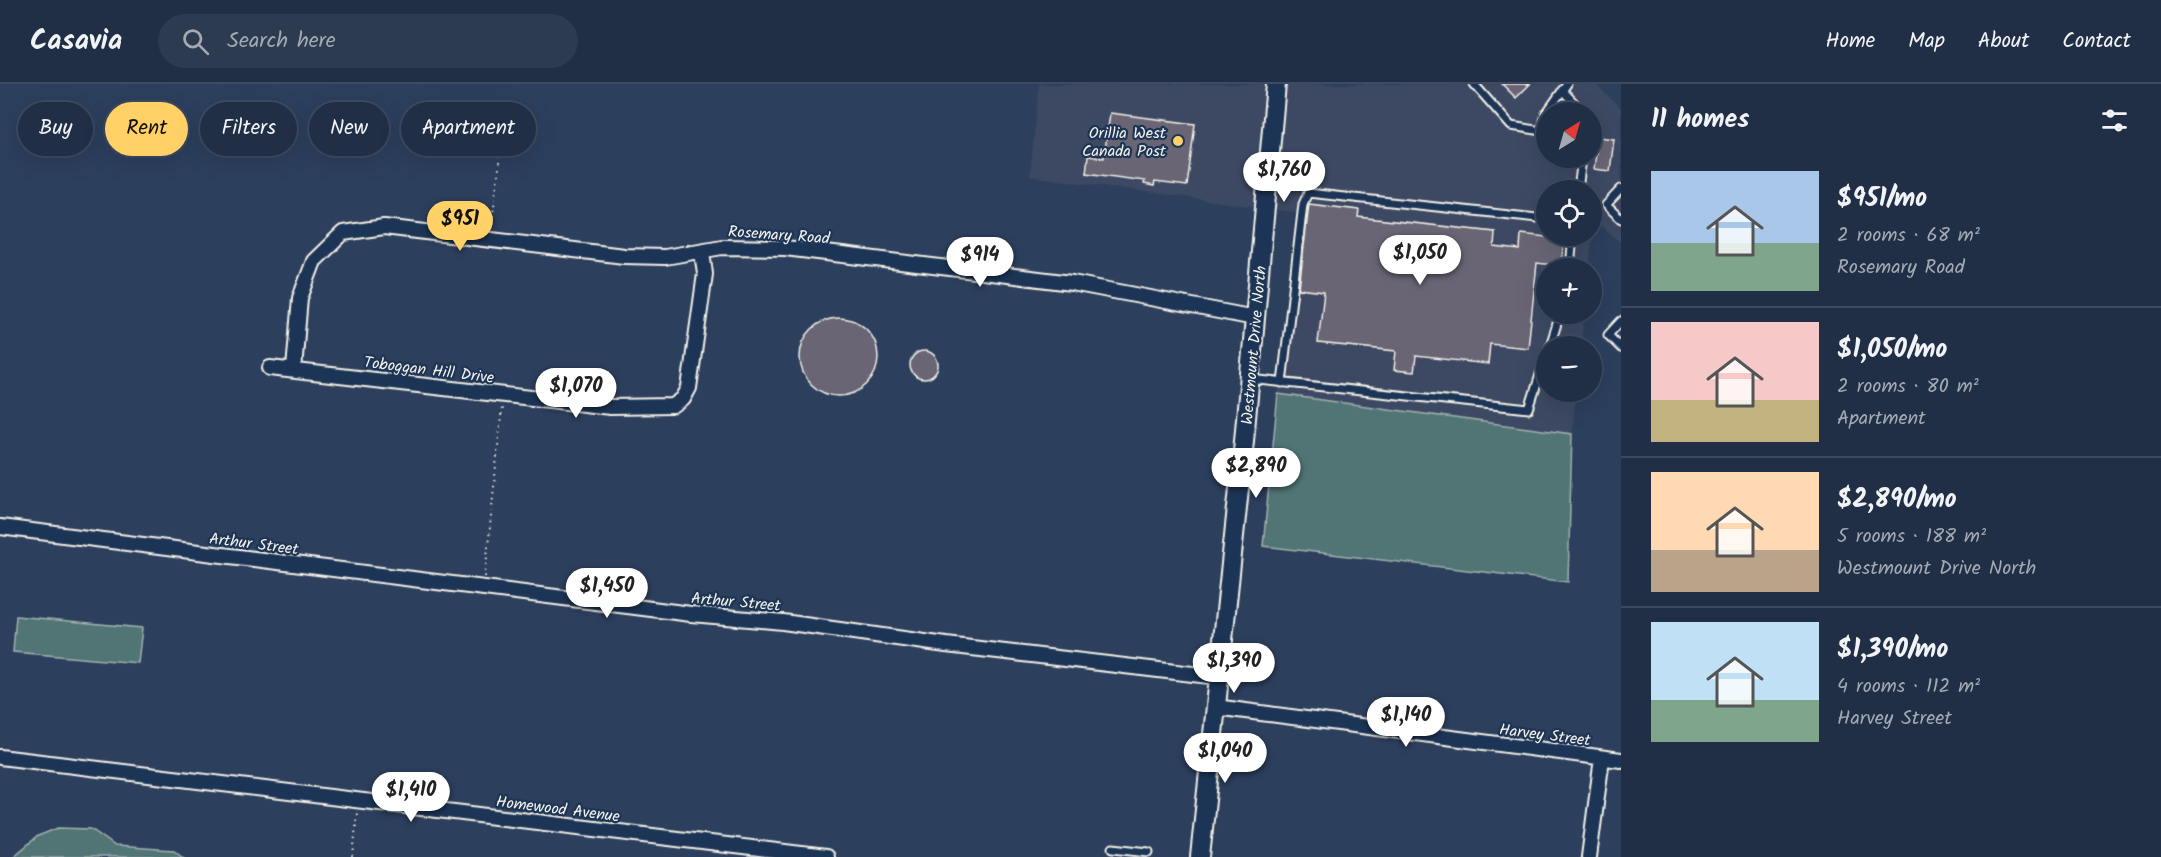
<!DOCTYPE html>
<html lang="en">
<head>
<meta charset="utf-8">
<style>
  body { margin:0; font-family:Kalam,sans-serif; background:#2d3b51; color:#f1f3f6; height:100vh; display:flex; flex-direction:column; font-size:22px; white-space:nowrap }
  * { box-sizing:border-box; margin:0 }
  p { font-size:20px; color:#a2a9b3 }
  .icon { flex:none; width:33px; height:33px; fill:none; stroke:currentColor; stroke-width:2; stroke-linecap:round; stroke-linejoin:round }
  .map { position:relative; flex:1; overflow:hidden }
  .panel { display:flex; flex-direction:column; background:#212f46; width:540px }
  .panel>* { flex:none }
  .banner { position:absolute; left:18px; top:18px; width:570px; height:54px; display:flex; gap:12px }
  .needle { width:39px; rotate:37deg }
  .controls { position:absolute; left:1536px; top:18px; display:grid; gap:12px }
  .controls a { display:grid; place-items:center; width:66px; height:66px; border-radius:50%; background:#212f46; box-shadow:0 6px 24px #0002,0 0 0 2px #3e4a5f; font-size:30px }
  .price { position:absolute; translate:-50% -51px; padding:0 14px; border-radius:21px; background:#fff; color:#222; font-size:20px; line-height:39px; filter:drop-shadow(0 2px 3px #0008) }
  .price::after { content:''; position:absolute; left:50%; top:36px; width:18px; height:14px; margin-left:-9px; background:inherit; clip-path:polygon(0 0,100% 0,50% 100%) }
  .price.current { background:#ffd166; color:#111 }
  ul { padding:0; list-style:none }
  li { display:flex; align-items:center; gap:18px; height:150px; padding:0 30px }
  li+li { border-top:2px solid #3e4a5f }
  li span { display:grid; place-items:center; flex:none; width:168px; height:120px; border-radius:0px; color:#555 }
  li>.icon { margin-inline-start:auto }
  span .icon { width:72px; height:72px; fill:#fffc; stroke-width:1 }
  li b { font-size:26px }
  h2 { display:flex; justify-content:space-between; align-items:center; height:72px; padding:0 30px; font-size:26px }
  .tag { padding:0 21px; border-radius:27px; background:#212f46; box-shadow:0 6px 24px #0002,0 0 0 2px #3e4a5f; font-size:21px; line-height:54px }
  .tag.current { background:#ffd166; color:#111 }
  header { display:flex; align-items:center; gap:36px; box-sizing:border-box; height:84px; padding:0 30px; background:#212f46; border-bottom:2px solid #3e4a5f }
  header strong { font-size:28px }
  nav { display:flex; gap:33px; margin-inline-start:auto; font-size:21px }
  .search { width:420px; height:54px; background:#2d3b51; display:flex; align-items:center; gap:15px; box-sizing:border-box; padding:0 21px; border-radius:33px; color:#a2a9b3; font-size:22px }
  main { display:flex; flex:1; min-height:0 }
  .map>svg:first-child { display:block }
</style>
</head>
<body>
<header>
<strong>Casavia</strong>
<div class="search"><svg class="icon" aria-label="search" viewBox="0 0 24 24"><circle cx="10" cy="10" r="6"/><path d="M15 15l6 6"/></svg>Search here</div>
<nav><a>Home</a><a>Map</a><a>About</a><a>Contact</a></nav>
</header>
<main>
<div class="map">
<svg width="1621" height="773" viewBox="0 0 1621 773">
  <rect width="100%" height="100%" fill="#2c3f5d"/>
  <filter id="ink" filterUnits="userSpaceOnUse"><feTurbulence type="fractalNoise" baseFrequency=".0167" numOctaves="2"/><feDisplacementMap in="SourceGraphic" scale="12" xChannelSelector="R" yChannelSelector="G"/><feConvolveMatrix kernelMatrix="1 2 1 2 8 2 1 2 1" color-interpolation-filters="sRGB"/></filter>
  <g filter="url(#ink)">
    <!-- built -->
    <path fill="#3e4a64" fill-rule="evenodd" d="M 1039,0 L 1595,0 L 1621,24 L 1621,159 L 1594,136 L 1589,184 L 1546,184 L 1546,230 L 1584,230 L 1581,262 L 1546,262 L 1546,308 L 1576,308 L 1572,350 L 1278,310 L 1300,129 L 1030,92 ZM 1546,28 L 1592,28 L 1592,74 L 1546,74 ZM 1546,106 L 1592,106 L 1592,152 L 1546,152 Z"/>
    <!-- green -->
    <path fill="#517475" stroke="#a2b2ae" stroke-width="1.5" d="M 1278,310 L 1572,350 L 1568,498 L 1263,462 Z
      M 16,532 L 142,544 L 138,579 L 13,568 Z
      M 58,744 L 91,745 L 115,762 L 174,766 L 183,773 L 13,773 L 38,752 Z"/>
    <!-- building -->
    <path fill="#696575" stroke="#f4f1e8" stroke-width="1.5" d="M 1502,0 L 1530,0 L 1516,14 Z
      M 1110,29 L 1195,40 L 1187,102 L 1155,98 L 1154,102 L 1144,100 L 1145,97 L 1086,89 L 1088,72 L 1104,74 Z
      M 1598,53 L 1614,55 L 1610,87 L 1594,85 Z
      M 1309,120 L 1359,126 L 1358,133 L 1495,148 L 1494,163 L 1520,166 L 1521,150 L 1564,155 L 1561,182 L 1537,179 L 1528,264 L 1490,260 L 1488,280 L 1416,272 L 1414,288 L 1394,286 L 1396,267 L 1318,259 L 1324,208 L 1299,205 Z
      M800 273a39 39 0 1 1 78 0a39 39 0 1 1-78 0Z
      M910 281a14 14 0 1 1 28 0a14 14 0 1 1-28 0Z"/>
    <g fill="none" stroke-linecap="round" stroke-linejoin="round">
      <!-- service casing -->
      <g stroke="#f4f1e8" stroke-width="11">
        <path id="service" d="M 1474,0 L 1511,42 L 1542,47 L 1546,29
          M 1562,6 L 1583,28
          M 1547,28 L 1567,0
          M 1621,105 L 1606,121 L 1621,135
          M 1578,106 L 1582,74
          M 1570,184 L 1573,152
          M 1621,237 L 1608,251 L 1621,264
          M 1550,262 L 1560,230
          M 1250,295 L 1529,325 L 1546,272
          M 1282,299 L 1303,120 L 1308,109 L 1546,135
          M 1113,764 L 1149,768"/>
      </g>
      <!-- minor casing -->
      <g stroke="#f4f1e8" stroke-width="18">
        <path id="minor" d="M 270,284 L 610,323 L 673,322 L 683,315 L 689,304 L 705,190 L 702,168
          M 294,285 L 300,214 L 314,177 L 343,149 L 384,143 L 624,172 L 665,173 L 722,163 L 785,164 L 1072,199 L 1255,234
          M 0,443 L 691,530 L 783,538 L 946,561 L 1218,593
          M 1215,623 L 1621,676
          M 0,673 L 826,773
          M 1589,773 L 1602,674"/>
      </g>
      <!-- tertiary casing -->
      <g stroke="#f4f1e8" stroke-width="22">
        <path id="tertiary" d="M 1200,773 L 1244,357 L 1276,0"/>
      </g>
      <!-- path -->
      <path stroke="#f4f1e8" stroke-width="2" stroke-dasharray="1.5 4.5" stroke-linecap="butt" d="M 491,145 L 499,84 L 499,31
        M 485,493 L 502,322
        M 353,773 L 357,729"/>
      <!-- service -->
      <use href="#service" stroke="#1d3557" stroke-width="7"/>
      <!-- minor -->
      <use href="#minor" stroke="#1d3557" stroke-width="14"/>
      <!-- tertiary -->
      <use href="#tertiary" stroke="#1d3557" stroke-width="18"/>
    </g>
  </g>
  <!-- markers -->
  <circle fill="#ffd166" stroke="#1d3557" stroke-width="2" cx="1178" cy="57" r="6"/>
  <g text-anchor="middle" stroke-width="4.5" stroke-linejoin="round" paint-order="stroke">
    <!-- poi labels -->
    <g font-size="16" fill="#f4f1e8" stroke="#1d3557" text-anchor="end">
      <text x="1166" y="54">Orillia West<tspan x="1166" dy="18">Canada Post</tspan></text>
    </g>
    <!-- street labels -->
    <g font-size="16" fill="#f4f1e8" stroke="#1d3557">
      <text transform="translate(779 150) rotate(4)" y="6">Rosemary Road</text>
      <text transform="translate(1253 261) rotate(-85)" y="6">Westmount Drive North</text>
      <text transform="translate(429 285) rotate(7)" y="6">Toboggan Hill Drive</text>
      <text transform="translate(254 459) rotate(7)" y="6">Arthur Street</text>
      <text transform="translate(736 517) rotate(5)" y="6">Arthur Street</text>
      <text transform="translate(1545 650) rotate(7)" y="6">Harvey Street</text>
      <text transform="translate(558 724) rotate(7)" y="6">Homewood Avenue</text>
    </g>
  </g>
</svg>
<div class="controls">
<a><svg class="needle" viewBox="-14 -14 28 28"><path d="M0-13l5 13h-10z" fill="#e53935"/><path d="M0 13l5-13h-10z" fill="#a2a9b3"/></svg></a>
<a><svg class="icon" aria-label="locate" viewBox="0 0 24 24"><circle cx="12" cy="12" r="6"/><path d="M12 2v4M12 18v4M2 12h4M18 12h4"/></svg></a>
<a>+</a>
<a>−</a>
</div>
<b class="price" style="left:1284px;top:119px">$1,760</b>
<b class="price current" style="left:460px;top:168px">$951</b>
<b class="price" style="left:1420px;top:202px">$1,050</b>
<b class="price" style="left:980px;top:204px">$914</b>
<b class="price" style="left:576px;top:335px">$1,070</b>
<b class="price" style="left:1256px;top:415px">$2,890</b>
<b class="price" style="left:607px;top:535px">$1,450</b>
<b class="price" style="left:1234px;top:610px">$1,390</b>
<b class="price" style="left:1406px;top:664px">$1,140</b>
<b class="price" style="left:1225px;top:700px">$1,040</b>
<b class="price" style="left:411px;top:739px">$1,410</b>
<div class="banner">
<a class="tag">Buy</a>
<a class="tag current">Rent</a>
<a class="tag">Filters</a>
<a class="tag">New</a>
<a class="tag">Apartment</a>
</div>
</div>
<section class="panel">
<h2>11 homes<svg class="icon" aria-label="filters" viewBox="0 0 24 24"><path d="M4 7h16M4 17h16"/><circle cx="9" cy="7" r="2"/><circle cx="15" cy="17" r="2"/></svg></h2>
<ul>
<li><span style="background:linear-gradient(#a9c7e8 60%,#7fa58c 0)"><svg class="icon" aria-label="home" viewBox="0 0 24 24"><path d="M3 11l9-7 9 7M6 9v11h12V9"/></svg></span><div><b>$951/mo</b><p>2 rooms · 68 m²</p><p>Rosemary Road</p></div></li>
<li><span style="background:linear-gradient(#f6c9c9 65%,#c2b280 0)"><svg class="icon" aria-label="home" viewBox="0 0 24 24"><path d="M3 11l9-7 9 7M6 9v11h12V9"/></svg></span><div><b>$1,050/mo</b><p>2 rooms · 80 m²</p><p>Apartment</p></div></li>
<li><span style="background:linear-gradient(#ffd9b3 65%,#b9a48a 0)"><svg class="icon" aria-label="home" viewBox="0 0 24 24"><path d="M3 11l9-7 9 7M6 9v11h12V9"/></svg></span><div><b>$2,890/mo</b><p>5 rooms · 188 m²</p><p>Westmount Drive North</p></div></li>
<li><span style="background:linear-gradient(#bfe0f5 65%,#7fa58c 0)"><svg class="icon" aria-label="home" viewBox="0 0 24 24"><path d="M3 11l9-7 9 7M6 9v11h12V9"/></svg></span><div><b>$1,390/mo</b><p>4 rooms · 112 m²</p><p>Harvey Street</p></div></li>
</ul>
</section>
</main>
</body>
</html>
